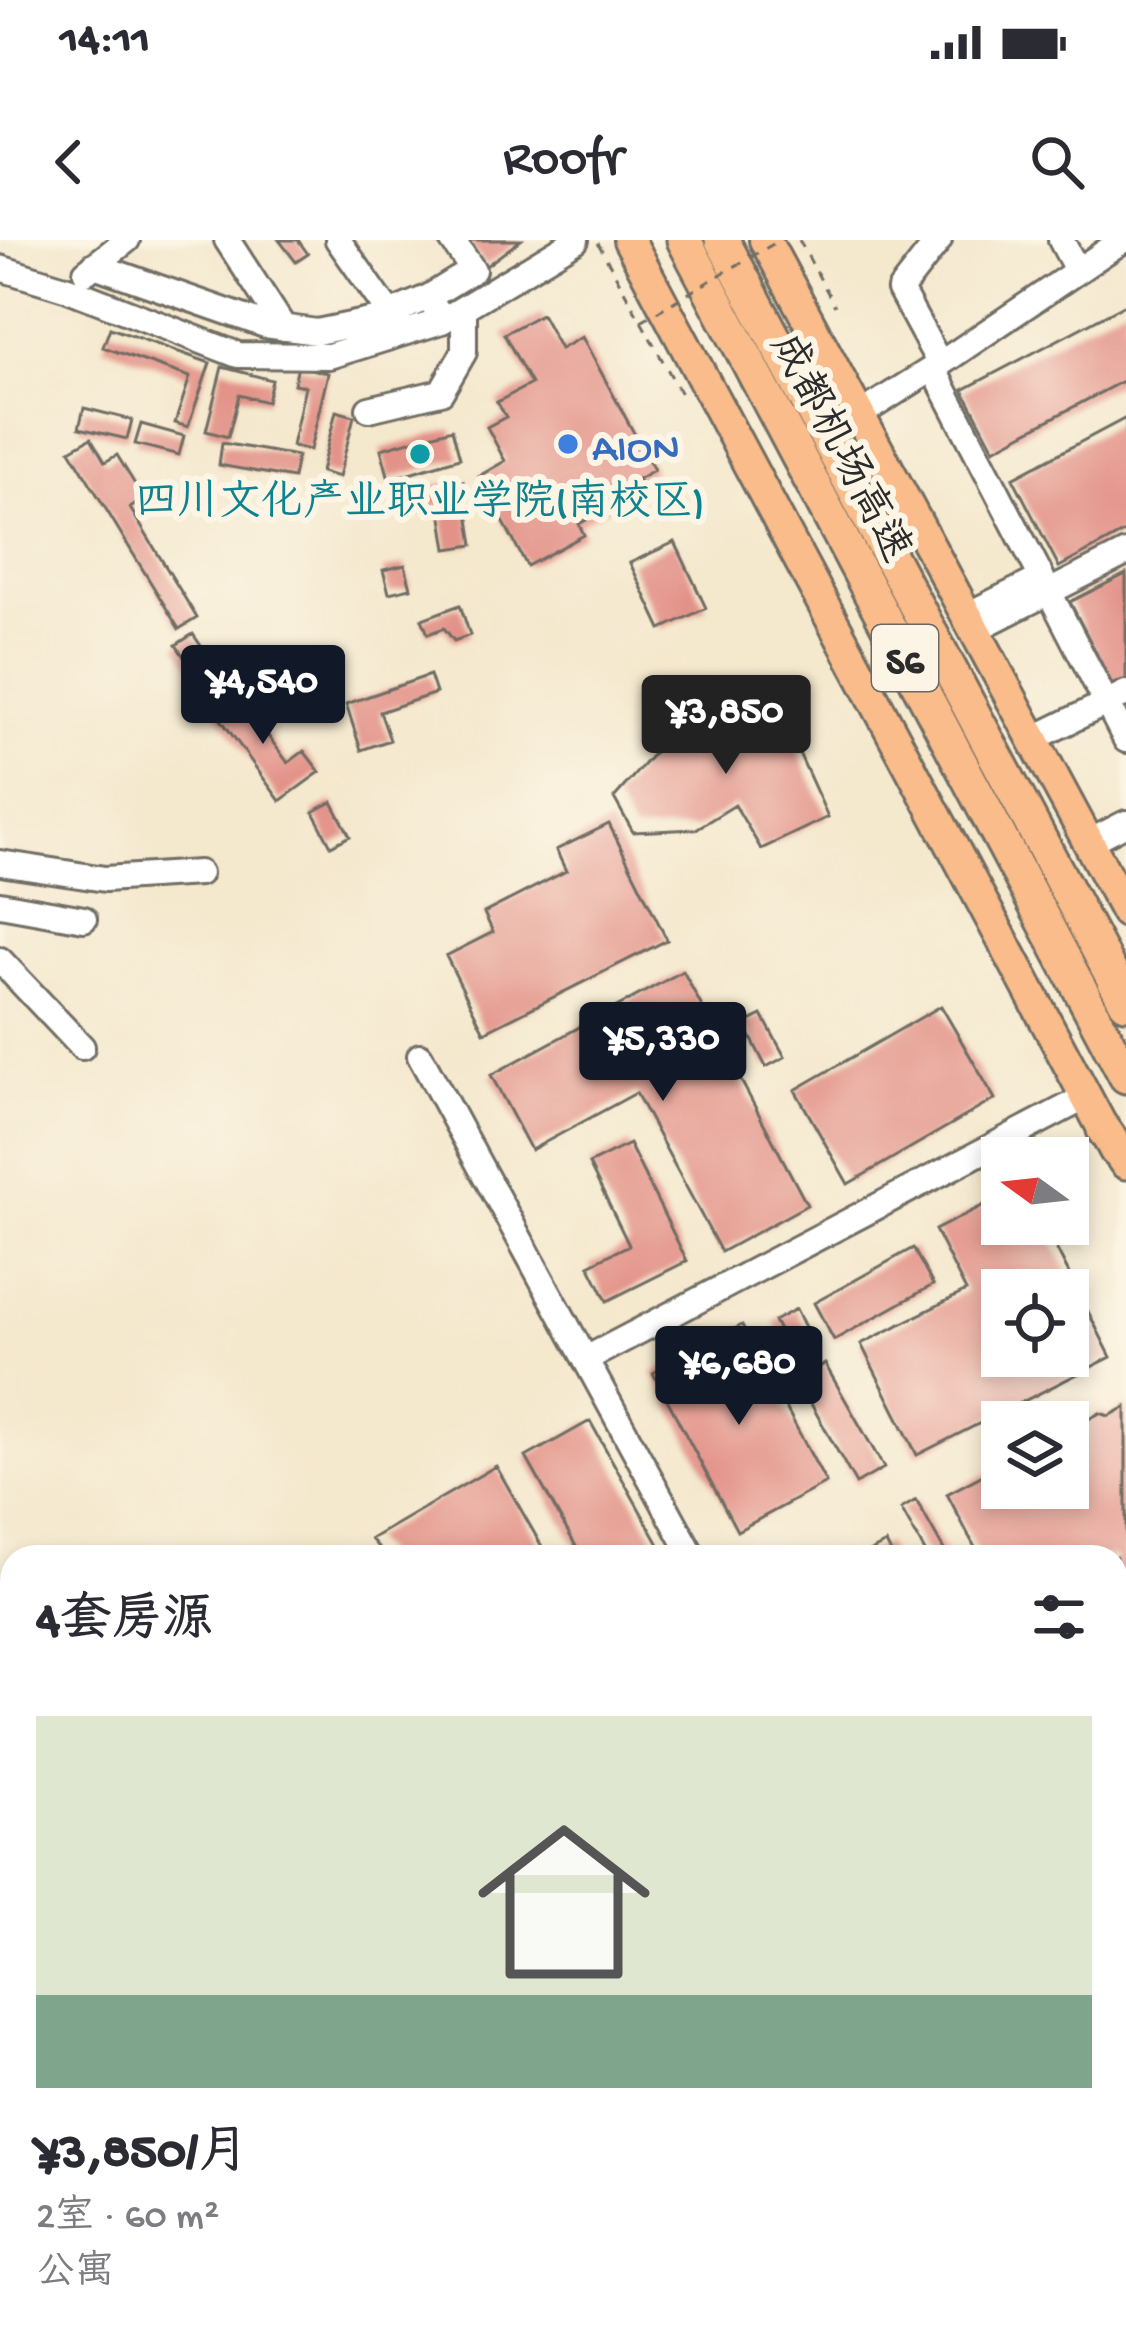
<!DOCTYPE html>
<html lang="zh">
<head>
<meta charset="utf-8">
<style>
  body { margin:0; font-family:"Gochi Hand","LXGW WenKai TC",sans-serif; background:#f7f7f7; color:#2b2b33; height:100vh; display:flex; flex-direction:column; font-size:45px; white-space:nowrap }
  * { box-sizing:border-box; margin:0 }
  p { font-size:39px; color:#7c7c81 }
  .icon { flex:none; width:66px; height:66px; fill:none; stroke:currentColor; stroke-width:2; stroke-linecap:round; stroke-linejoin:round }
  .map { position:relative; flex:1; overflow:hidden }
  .details { position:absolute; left:0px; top:1305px; width:1128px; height:807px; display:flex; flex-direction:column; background:#fff; border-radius:36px 36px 0 0; box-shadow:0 6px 18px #0003 }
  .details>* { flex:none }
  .needle { width:78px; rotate:285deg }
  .fabs { position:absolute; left:981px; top:897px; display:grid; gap:24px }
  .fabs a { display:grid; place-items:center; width:108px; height:108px; border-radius:0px; background:#fff; box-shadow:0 6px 18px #0003; font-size:60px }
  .price { position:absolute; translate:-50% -102px; padding:0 27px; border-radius:12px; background:#111827; color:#fff; font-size:39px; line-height:78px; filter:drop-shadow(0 3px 6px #0008) }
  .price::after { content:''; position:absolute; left:50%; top:72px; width:36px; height:27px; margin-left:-18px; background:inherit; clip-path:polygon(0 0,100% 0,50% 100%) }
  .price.active { background:#222; color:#fff }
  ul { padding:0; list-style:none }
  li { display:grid; align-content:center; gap:24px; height:636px; padding:0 36px }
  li+li { border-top:3px solid #e1e1e2 }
  li span { display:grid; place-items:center; height:372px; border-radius:0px; color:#555 }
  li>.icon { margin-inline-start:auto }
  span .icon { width:216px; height:216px; fill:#fffc; stroke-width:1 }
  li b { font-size:51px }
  h2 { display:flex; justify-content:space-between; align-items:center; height:144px; padding:0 36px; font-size:51px }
  .status { display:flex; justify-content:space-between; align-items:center; height:84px; padding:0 60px; background:#fff; direction:ltr }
  .status svg { height:33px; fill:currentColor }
  header { display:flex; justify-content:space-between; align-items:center; height:156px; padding:0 36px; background:#fff; font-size:54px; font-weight:600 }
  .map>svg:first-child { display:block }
</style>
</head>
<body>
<div class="status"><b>14:11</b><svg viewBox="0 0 49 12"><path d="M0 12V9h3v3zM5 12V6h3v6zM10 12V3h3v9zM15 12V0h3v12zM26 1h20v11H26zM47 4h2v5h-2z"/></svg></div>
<header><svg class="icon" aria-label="back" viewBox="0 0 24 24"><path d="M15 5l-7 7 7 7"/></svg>Roofr<svg class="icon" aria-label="search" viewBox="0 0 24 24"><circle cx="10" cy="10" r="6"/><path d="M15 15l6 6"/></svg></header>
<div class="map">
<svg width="1126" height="2111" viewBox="0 0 1126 2111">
  <rect width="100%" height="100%" fill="#fcf5e5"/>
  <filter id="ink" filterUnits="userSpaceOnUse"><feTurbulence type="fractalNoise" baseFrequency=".00833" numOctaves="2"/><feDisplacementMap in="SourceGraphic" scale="24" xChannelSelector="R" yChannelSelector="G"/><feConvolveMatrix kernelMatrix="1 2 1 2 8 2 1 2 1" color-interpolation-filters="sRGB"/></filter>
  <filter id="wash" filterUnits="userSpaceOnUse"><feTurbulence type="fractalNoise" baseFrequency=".004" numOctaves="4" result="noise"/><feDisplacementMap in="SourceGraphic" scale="48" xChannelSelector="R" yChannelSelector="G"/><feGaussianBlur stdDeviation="2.7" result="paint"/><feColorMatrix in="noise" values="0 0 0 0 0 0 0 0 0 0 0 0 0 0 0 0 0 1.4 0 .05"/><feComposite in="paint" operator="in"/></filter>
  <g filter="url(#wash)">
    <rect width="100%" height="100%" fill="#f4e8cd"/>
    <g id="blocks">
      <!-- building -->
      <path fill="#e39288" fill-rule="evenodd" d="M 279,0 L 298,0 L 308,14 L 296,22 Z
        M 466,0 L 521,0 L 486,26 Z
        M 1126,64 L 1126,139 L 994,209 L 963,150 Z
        M 541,74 L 560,109 L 582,97 L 654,230 L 638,239 L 644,249 L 579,284 L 584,295 L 527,326 L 479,236 L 505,221 L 487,187 L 506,177 L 497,162 L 531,144 L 504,94 Z
        M 110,88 L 210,123 L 188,187 L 175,183 L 190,137 L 103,107 Z
        M 298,126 L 328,133 L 310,210 L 292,206 L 305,146 L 294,144 Z
        M 222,127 L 272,140 L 267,162 L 239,155 L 228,197 L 206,191 Z
        M 84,168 L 132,180 L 127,199 L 79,188 Z
        M 336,171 L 354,176 L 339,237 L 321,232 Z
        M 1126,178 L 1126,291 L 1059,327 L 1013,238 Z
        M 141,184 L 184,196 L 179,215 L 135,204 Z
        M 452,189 L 460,218 L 389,239 L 381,209 Z
        M 91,198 L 105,222 L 117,215 L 144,259 L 130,268 L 197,378 L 179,389 L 70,210 Z
        M 222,203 L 297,216 L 293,238 L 219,225 Z
        M 463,241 L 473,305 L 447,309 L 440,265 L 420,268 L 417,248 Z
        M 675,302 L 706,368 L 661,389 L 630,323 Z
        M 405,325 L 411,348 L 389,353 L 383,330 Z
        M 1126,334 L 1126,442 L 1114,448 L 1070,362 Z
        M 460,365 L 470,395 L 454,401 L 444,388 L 428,394 L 422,379 Z
        M 193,394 L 223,439 L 207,451 L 176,405 Z
        M 430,435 L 436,453 L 380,472 L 390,500 L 361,510 L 346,464 Z
        M 231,446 L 288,523 L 304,511 L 320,532 L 280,561 L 209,463 Z
        M 770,449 L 828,577 L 761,609 L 735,565 L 696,589 L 633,592 L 614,558 L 667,498 Z
        M 332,562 L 350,596 L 331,606 L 313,572 Z
        M 609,584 L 667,700 L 484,792 L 446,716 L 493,692 L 484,673 L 566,631 L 556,610 Z
        M 683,731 L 807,965 L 721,1012 L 636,853 L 531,910 L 491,835 Z
        M 941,766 L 995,859 L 848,944 L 795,850 Z
        M 762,775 L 785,817 L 766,827 L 744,784 Z
        M 629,904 L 687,1021 L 607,1061 L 589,1025 L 629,1005 L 589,924 Z
        M 1002,956 L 1002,984 L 1044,984 L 1111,1117 L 917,1215 L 861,1104 L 966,1051 L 935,990 ZM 1002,1050 L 1068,1050 L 1068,1116 L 1002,1116 Z
        M 913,1008 L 933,1045 L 834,1100 L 814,1063 Z
        M 796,1069 L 808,1093 L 786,1104 L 774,1081 Z
        M 742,1085 L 826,1243 L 737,1291 L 653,1133 Z
        M 825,1124 L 884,1228 L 856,1244 L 797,1139 Z
        M 1126,1167 L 1126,1345 L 1116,1350 L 1116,1317 L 980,1317 L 947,1254 L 1002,1225 L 1002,1248 L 1068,1248 L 1068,1190 L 1100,1173 L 1109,1176 Z
        M 590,1181 L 666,1317 L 582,1317 L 526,1217 Z
        M 496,1226 L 548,1317 L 387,1317 L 371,1299 Z
        M 916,1260 L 948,1317 L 928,1317 L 901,1269 Z
        M 886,1303 L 893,1317 L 859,1317 Z
        M 1126,1447 L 1126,1536 L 1116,1541 L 1116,1452 Z
        M 1126,1940 L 1126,1988 L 1116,1993 L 1116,1945 Z
        M 493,2100 L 579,2100 L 576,2111 L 490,2111 Z
        M 593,2100 L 712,2100 L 711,2111 L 590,2111 Z
        M 728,2100 L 810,2100 L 809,2111 L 727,2108 Z"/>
    </g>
  </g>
  <g filter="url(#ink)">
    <use href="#blocks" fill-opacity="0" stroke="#716d64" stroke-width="3"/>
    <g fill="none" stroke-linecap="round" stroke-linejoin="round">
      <!-- minor casing -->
      <g stroke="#716d64" stroke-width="30">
        <path id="minor" d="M 227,0 L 284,88
          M 338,0 L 389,73
          M 939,0 L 900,50 L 940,124
          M 1061,0 L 1077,30
          M 94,25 L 265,85 L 317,92 L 375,80 L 429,57 L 442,81
          M 0,28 L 68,49 L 238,115 L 329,116 L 442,81 L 576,0
          M 86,32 L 127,0
          M 429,57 L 473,30 L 452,0
          M 933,128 L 1042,338 L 967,375
          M 369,169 L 441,152 L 464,112 L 464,68
          M 859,175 L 940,124 L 1123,0
          M 1050,354 L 1100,451
          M 974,390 L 1126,313
          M 1107,463 L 1126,500
          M 1033,499 L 1126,453
          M 1089,602 L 1126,583
          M 0,623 L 105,639 L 199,633
          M 0,664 L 84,679
          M 0,720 L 82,807
          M 420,816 L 693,1317
          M 586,1119 L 1086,857
          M 0,1608 L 12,1611
          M 1116,1790 L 1126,1785
          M 468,2111 L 470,2100"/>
      </g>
      <!-- major casing -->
      <g stroke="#716d64" stroke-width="36">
        <path id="major" d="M 629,0 L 1115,911
          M 765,0 L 1126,672"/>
      </g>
      <!-- highway casing -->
      <g stroke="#716d64" stroke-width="39">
        <path id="highway" d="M 684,0 L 1126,836
          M 722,0 L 1126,762
          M 1104,890 L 1126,922"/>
      </g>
      <!-- path -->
      <path stroke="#716d64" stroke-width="3" stroke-dasharray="9 9" stroke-linecap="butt" d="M 799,0 L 835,66
        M 598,3 L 681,154"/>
      <!-- minor -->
      <use href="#minor" stroke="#fff" stroke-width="24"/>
      <!-- major -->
      <use href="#major" stroke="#f9bc8a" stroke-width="30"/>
      <!-- highway -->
      <use href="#highway" stroke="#f9bc8a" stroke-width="33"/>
      <!-- path-bridge -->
      <path stroke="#716d64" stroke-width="3" stroke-dasharray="9 9" stroke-linecap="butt" d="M 641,81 L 780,0"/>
    </g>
  </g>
  <!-- markers -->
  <circle fill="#3f7fe0" stroke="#fcf5e5" stroke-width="4.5" cx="568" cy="204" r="12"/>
  <circle fill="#0f9aa8" stroke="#fcf5e5" stroke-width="4.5" cx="420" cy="214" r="12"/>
  <g text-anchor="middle" stroke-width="12" stroke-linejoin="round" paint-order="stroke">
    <!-- shield labels -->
    <rect fill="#fcf5e5" stroke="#6a6863" stroke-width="3" x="872" y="385" width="66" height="66" rx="9"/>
    <g font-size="39" font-weight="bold" fill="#2b2b2b">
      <text x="905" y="432">S6</text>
    </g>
    <!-- shop labels -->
    <g font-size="42" fill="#366cbe" stroke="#fcf5e5" text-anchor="start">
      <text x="592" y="219">AION</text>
    </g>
    <!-- street labels -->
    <g font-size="42" fill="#2b2b2b" stroke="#fcf5e5">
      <text transform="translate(844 206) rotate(62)" y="15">成都机场高速</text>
    </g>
    <!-- culture labels -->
    <g font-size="42" fill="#0d838f" stroke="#fcf5e5">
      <text x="420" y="273">四川文化产业职业学院(南校区)</text>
    </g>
  </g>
</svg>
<div class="fabs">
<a><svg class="needle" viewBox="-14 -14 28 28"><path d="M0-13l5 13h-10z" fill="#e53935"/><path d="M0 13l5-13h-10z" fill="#7c7c81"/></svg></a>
<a><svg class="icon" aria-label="locate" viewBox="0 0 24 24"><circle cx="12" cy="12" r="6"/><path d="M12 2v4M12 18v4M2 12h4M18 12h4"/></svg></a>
<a><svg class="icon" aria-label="layers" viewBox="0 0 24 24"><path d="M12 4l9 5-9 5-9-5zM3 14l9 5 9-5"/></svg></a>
</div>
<b class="price" style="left:263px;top:507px">¥4,540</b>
<b class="price active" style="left:726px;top:537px">¥3,850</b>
<b class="price" style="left:663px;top:864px">¥5,330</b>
<b class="price" style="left:739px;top:1188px">¥6,680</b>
<section class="details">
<h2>4套房源<svg class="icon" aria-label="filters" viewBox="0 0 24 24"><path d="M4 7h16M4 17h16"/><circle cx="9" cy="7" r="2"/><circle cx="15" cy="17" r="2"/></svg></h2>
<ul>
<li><span style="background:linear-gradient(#dfe7d0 75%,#7fa58c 0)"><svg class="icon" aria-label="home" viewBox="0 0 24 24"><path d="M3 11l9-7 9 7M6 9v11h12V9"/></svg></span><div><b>¥3,850/月</b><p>2室 · 60 m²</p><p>公寓</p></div></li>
</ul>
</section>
</div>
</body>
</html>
